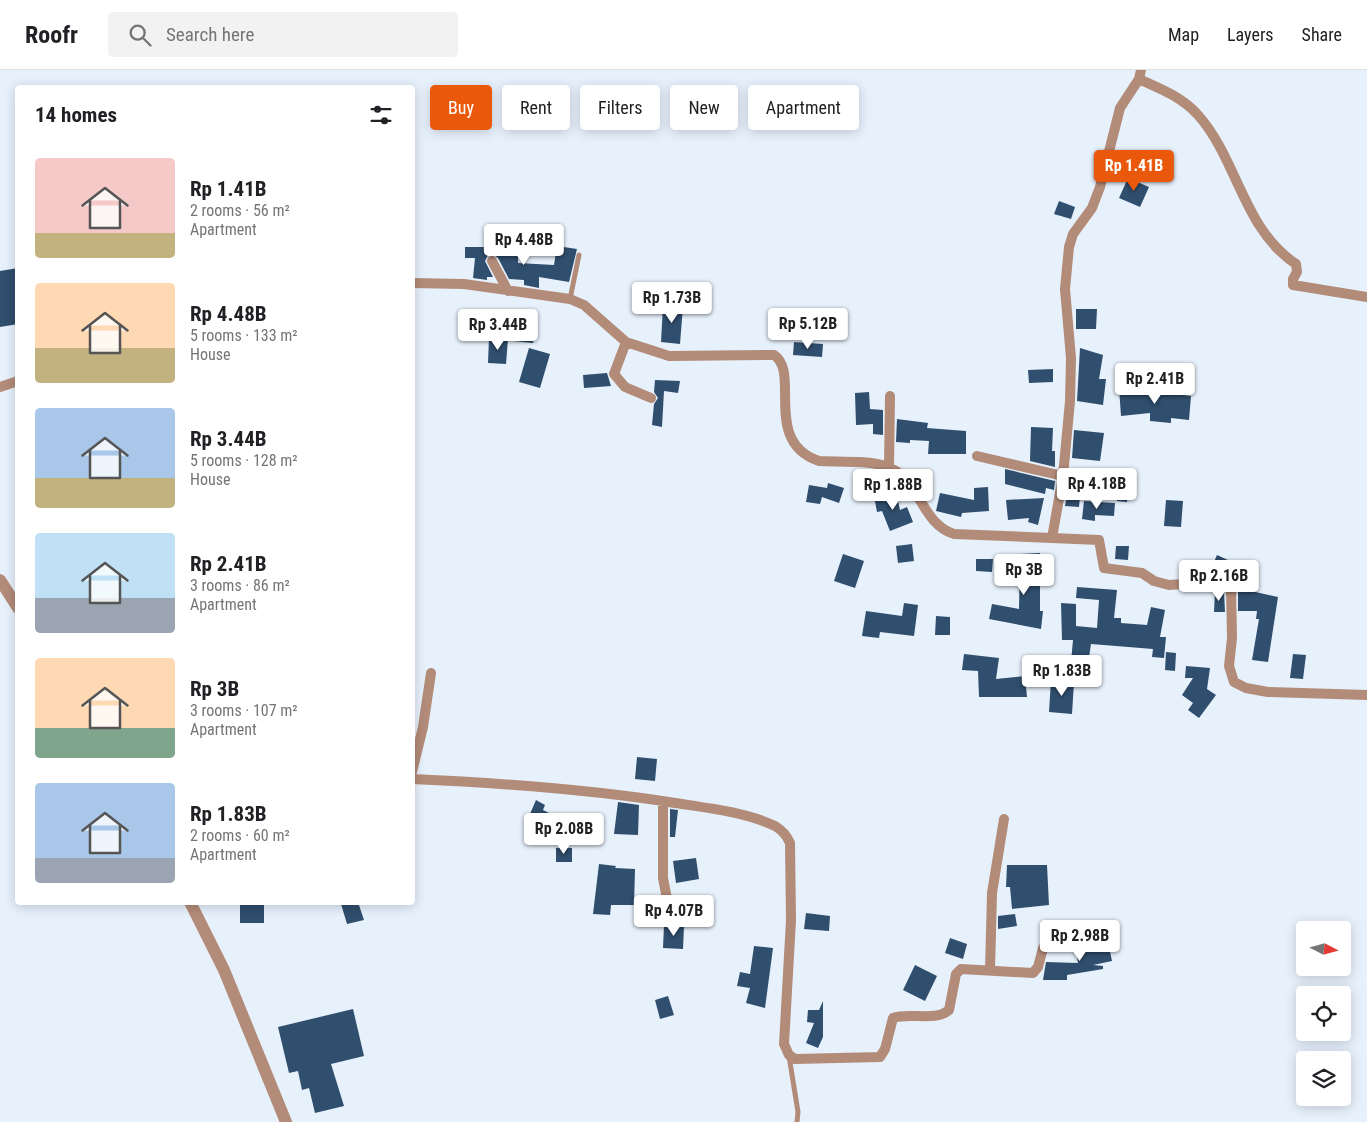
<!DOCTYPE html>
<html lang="en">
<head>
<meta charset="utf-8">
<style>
  body { margin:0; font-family:"Roboto Condensed",sans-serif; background:#f2f2f2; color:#202124; height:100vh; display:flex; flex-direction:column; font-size:19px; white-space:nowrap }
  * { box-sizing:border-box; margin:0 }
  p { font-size:16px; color:#757577 }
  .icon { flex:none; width:28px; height:28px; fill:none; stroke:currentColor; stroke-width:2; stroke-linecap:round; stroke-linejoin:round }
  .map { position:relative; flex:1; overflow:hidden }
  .panel { position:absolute; left:15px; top:15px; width:400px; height:820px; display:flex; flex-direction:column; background:#fff; border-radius:5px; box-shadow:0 2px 12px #0003 }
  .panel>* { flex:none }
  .banner { position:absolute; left:430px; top:15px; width:475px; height:45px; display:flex; gap:10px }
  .needle { width:32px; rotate:96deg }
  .buttons { position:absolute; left:1296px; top:851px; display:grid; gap:10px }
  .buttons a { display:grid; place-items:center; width:55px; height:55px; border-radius:5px; background:#fff; box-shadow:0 2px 12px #0003; font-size:25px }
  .price { position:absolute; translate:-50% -42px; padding:0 11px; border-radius:5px; background:#fff; color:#222; font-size:16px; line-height:32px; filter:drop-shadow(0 1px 2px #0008) }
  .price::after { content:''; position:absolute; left:50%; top:30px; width:15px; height:11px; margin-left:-8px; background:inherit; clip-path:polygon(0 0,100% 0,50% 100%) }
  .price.selected { background:#ea580c; color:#fff }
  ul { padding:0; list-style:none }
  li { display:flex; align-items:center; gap:15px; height:125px; padding:0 20px }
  li span { display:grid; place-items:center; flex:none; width:140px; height:100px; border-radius:5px; color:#555 }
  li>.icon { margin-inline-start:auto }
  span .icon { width:60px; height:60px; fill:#fffc; stroke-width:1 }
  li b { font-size:21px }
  h2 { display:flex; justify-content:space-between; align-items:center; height:60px; padding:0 20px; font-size:21px }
  .chip { padding:0 18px; border-radius:5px; background:#fff; box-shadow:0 2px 12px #0003; font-size:18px; line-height:45px }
  .chip.selected { background:#ea580c; color:#fff }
  header { display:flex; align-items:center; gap:30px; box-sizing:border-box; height:70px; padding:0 25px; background:#fff; border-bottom:1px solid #e0e0e0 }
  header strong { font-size:24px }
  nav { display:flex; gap:28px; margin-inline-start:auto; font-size:18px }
  .search { width:350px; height:45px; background:#f2f2f2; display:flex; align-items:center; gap:12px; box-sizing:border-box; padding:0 18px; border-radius:5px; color:#757577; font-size:19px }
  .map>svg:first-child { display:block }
</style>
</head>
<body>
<header>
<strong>Roofr</strong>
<div class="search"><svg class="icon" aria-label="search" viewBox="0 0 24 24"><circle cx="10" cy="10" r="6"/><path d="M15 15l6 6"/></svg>Search here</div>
<nav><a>Map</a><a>Layers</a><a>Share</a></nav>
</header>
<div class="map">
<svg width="1367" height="1052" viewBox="0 0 1367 1052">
  <rect width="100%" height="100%" fill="#e7f1fc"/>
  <!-- building -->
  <path fill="#304e6d" d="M 1128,108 L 1149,117 L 1140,137 L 1119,128 Z
    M 1059,131 L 1075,137 L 1071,149 L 1054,144 Z
    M 557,176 L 577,179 L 569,212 L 539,207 L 539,218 L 524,215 L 524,210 L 509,209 L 498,188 L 493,184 L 488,185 L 485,191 L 493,207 L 487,207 L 487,210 L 473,208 L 475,188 L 465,188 L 465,177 L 490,177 L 490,182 L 518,184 L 518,193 L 554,195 Z
    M 18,198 L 18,254 L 0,257 L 0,201 Z
    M 663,235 L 683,236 L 680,274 L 661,272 Z
    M 1076,239 L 1097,239 L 1096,259 L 1076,259 Z
    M 514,253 L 535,256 L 533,273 L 513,271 Z
    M 489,268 L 508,269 L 506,294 L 488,293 Z
    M 794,272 L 823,274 L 822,287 L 793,285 Z
    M 529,278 L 550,284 L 540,318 L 519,312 Z
    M 1080,278 L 1103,285 L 1099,309 L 1106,309 L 1103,335 L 1077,331 Z
    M 1053,299 L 1053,312 L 1029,313 L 1028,300 Z
    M 607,303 L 611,316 L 584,318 L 583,305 Z
    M 655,310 L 680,311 L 678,323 L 664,321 L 662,357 L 652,355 L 654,334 L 658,328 L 654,322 Z
    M 1135,317 L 1135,319 L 1191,326 L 1189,350 L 1171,348 L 1171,353 L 1150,351 L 1150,343 L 1121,346 L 1119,318 Z
    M 869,322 L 870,339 L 883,340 L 883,365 L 873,364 L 873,354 L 856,355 L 855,323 Z
    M 897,349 L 928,353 L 927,358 L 966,361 L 966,384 L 928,384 L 929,371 L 910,370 L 910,373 L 896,372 Z
    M 1031,357 L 1053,358 L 1052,381 L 1055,381 L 1055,397 L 1030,391 Z
    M 1074,360 L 1104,363 L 1100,391 L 1072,388 Z
    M 1005,399 L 1055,411 L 1054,420 L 1046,418 L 1045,424 L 1005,414 Z
    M 828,413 L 844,418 L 839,433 L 822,427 L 820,434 L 806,432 L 809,415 L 827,418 Z
    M 1069,414 L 1081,415 L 1079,437 L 1065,436 Z
    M 1118,415 L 1128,416 L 1127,432 L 1117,431 Z
    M 988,417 L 989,441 L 962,443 L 961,447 L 936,441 L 940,423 L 974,430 L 974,418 Z
    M 896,422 L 900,440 L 907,437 L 913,452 L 890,461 L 882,441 L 877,442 L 874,426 Z
    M 1044,428 L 1038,455 L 1028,452 L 1029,448 L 1008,450 L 1006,430 Z
    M 1166,430 L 1183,431 L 1181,457 L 1164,456 Z
    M 1084,431 L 1115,433 L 1114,446 L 1095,445 L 1095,451 L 1082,449 Z
    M 912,474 L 914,491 L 898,493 L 896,476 Z
    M 1116,476 L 1129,476 L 1128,490 L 1115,489 Z
    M 1040,483 L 1040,541 L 1043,541 L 1041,559 L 989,549 L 992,534 L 1019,539 L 1020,484 Z
    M 843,484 L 864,491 L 855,518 L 834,511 Z
    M 1217,485 L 1228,490 L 1220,508 L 1211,507 L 1208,506 Z
    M 976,489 L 993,489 L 992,502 L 976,501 Z
    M 1077,517 L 1117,520 L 1114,548 L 1121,548 L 1121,553 L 1147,555 L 1151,537 L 1165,540 L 1160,567 L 1166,567 L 1164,588 L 1152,587 L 1153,579 L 1091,574 L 1088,594 L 1071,592 L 1073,570 L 1062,570 L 1061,533 L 1076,534 L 1076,556 L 1097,558 L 1099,530 L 1076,528 Z
    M 1238,518 L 1278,527 L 1268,592 L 1252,590 L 1259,549 L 1256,549 L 1257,541 L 1238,541 Z
    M 1215,521 L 1224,522 L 1225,542 L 1214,542 Z
    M 904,533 L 918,535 L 914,566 L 880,562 L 879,568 L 862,566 L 866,541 L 902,546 Z
    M 936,546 L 950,547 L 950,565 L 935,565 Z
    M 1166,582 L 1176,583 L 1175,601 L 1165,600 Z
    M 964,584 L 999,588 L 996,609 L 1025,606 L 1027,627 L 979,627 L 978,601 L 962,600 Z
    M 1293,584 L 1306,585 L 1303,609 L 1290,608 Z
    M 1186,596 L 1210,598 L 1207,619 L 1216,625 L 1199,648 L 1188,640 L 1193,633 L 1182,625 L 1193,608 L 1185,608 Z
    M 1051,610 L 1074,612 L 1072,644 L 1049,642 Z
    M 637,687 L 657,689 L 655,711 L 635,709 Z
    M 536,730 L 545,735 L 543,740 L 563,750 L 553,770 L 535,761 L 541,750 L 530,744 Z
    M 618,732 L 639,735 L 638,765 L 614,764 Z
    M 670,739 L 678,740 L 675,767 L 670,767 Z
    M 556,778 L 572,778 L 572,792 L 556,792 Z
    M 696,788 L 699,809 L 676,813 L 673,791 Z
    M 599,794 L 616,796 L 615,798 L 635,799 L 634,835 L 611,835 L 610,845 L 593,844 Z
    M 1007,795 L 1047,795 L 1049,835 L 1012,839 L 1010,817 L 1006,817 Z
    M 240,832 L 264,832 L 264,853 L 240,853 Z
    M 348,832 L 358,832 L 364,850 L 347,854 L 341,834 Z
    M 806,843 L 830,846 L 829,861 L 804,859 Z
    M 1015,844 L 1017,856 L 998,859 L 998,846 Z
    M 664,855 L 684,856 L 683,879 L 663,878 Z
    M 1107,867 L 1112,891 L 1093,895 L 1103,896 L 1103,899 L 1067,905 L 1067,910 L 1043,910 L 1046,892 L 1078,893 L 1076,882 L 1095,878 L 1093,870 Z
    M 950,868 L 967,874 L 963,889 L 945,883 Z
    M 754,876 L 773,878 L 765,938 L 746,933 L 750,918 L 737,916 L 740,902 L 750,904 Z
    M 915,895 L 937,906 L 925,931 L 903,920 Z
    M 668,926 L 674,945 L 660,949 L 655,930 Z
    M 823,931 L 823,967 L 818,978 L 806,973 L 814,953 L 807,952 L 808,940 L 819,940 Z
    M 353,939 L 364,986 L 331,994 L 344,1036 L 315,1043 L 309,1018 L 302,1020 L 298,1001 L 289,1003 L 278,957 Z"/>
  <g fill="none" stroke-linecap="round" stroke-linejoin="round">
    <!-- service -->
    <path stroke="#b38b79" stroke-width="5" d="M 570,229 L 579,185
      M 789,986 L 798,1042 L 797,1052"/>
    <!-- minor -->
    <path stroke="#b38b79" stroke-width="10" d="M 1141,0 L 1139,9 C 1161,19 1182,27 1198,45 C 1238,90 1243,159 1296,194 L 1297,202 L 1293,209 L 1293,215 L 1367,227
      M 492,191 L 508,221
      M 412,213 L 464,214 L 570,229 L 584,235 L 626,272 L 669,286 L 774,285 C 801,302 762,372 819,391 C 838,392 871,390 888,397 C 920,409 921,454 954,464 L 1052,468 L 1063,406 L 1070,331 L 1071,288 L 1065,219 L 1069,177 L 1073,164 L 1092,138 L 1100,117 L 1120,38 L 1139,9
      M 626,272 L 614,304 L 625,317 L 651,328
      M 0,317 L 18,311
      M 977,386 L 1063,406
      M 889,397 L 890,326
      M 1052,468 L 1099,470 L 1104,498 L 1142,503 L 1154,511 L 1169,515 L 1197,513 L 1229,515 L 1231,517 L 1232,568 L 1229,596 L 1234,612 L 1246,618 L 1268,622 L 1367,625
      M 412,702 L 423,657 L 431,603
      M 412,709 C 501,713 588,719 675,733 C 708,738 745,742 775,756 C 782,760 787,766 790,773 L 791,850 L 784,974 L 789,985 L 795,989 L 880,987 L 885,979 L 893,948 C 909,942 936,952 949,940 L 956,904 L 961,899 L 1033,903 L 1038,897 L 1043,878 L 1098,861
      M 663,731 L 663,808 L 667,829
      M 990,900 L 992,823 L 1004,749"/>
    <!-- tertiary -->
    <path stroke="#b38b79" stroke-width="12" d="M 0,510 L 18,538
      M 190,832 L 224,900 L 286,1052"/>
  </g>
</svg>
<div class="buttons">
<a><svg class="needle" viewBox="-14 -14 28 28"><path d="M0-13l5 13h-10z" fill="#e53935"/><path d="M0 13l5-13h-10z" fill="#757577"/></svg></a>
<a><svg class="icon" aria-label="locate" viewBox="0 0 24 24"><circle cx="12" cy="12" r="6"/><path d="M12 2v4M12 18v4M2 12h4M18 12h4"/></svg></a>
<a><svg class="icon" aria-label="layers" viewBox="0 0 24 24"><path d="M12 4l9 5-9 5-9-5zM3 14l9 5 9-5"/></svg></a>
</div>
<b class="price selected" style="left:1134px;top:122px">Rp 1.41B</b>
<b class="price" style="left:524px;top:196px">Rp 4.48B</b>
<b class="price" style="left:672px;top:254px">Rp 1.73B</b>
<b class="price" style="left:808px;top:280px">Rp 5.12B</b>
<b class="price" style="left:498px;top:281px">Rp 3.44B</b>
<b class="price" style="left:1155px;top:335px">Rp 2.41B</b>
<b class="price" style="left:1097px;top:440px">Rp 4.18B</b>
<b class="price" style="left:893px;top:441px">Rp 1.88B</b>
<b class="price" style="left:1024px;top:526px">Rp 3B</b>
<b class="price" style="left:1219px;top:532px">Rp 2.16B</b>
<b class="price" style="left:1062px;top:627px">Rp 1.83B</b>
<b class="price" style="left:564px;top:785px">Rp 2.08B</b>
<b class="price" style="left:674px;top:867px">Rp 4.07B</b>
<b class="price" style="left:1080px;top:892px">Rp 2.98B</b>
<div class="banner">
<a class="chip selected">Buy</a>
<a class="chip">Rent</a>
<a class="chip">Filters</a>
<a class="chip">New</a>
<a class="chip">Apartment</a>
</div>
<section class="panel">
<h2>14 homes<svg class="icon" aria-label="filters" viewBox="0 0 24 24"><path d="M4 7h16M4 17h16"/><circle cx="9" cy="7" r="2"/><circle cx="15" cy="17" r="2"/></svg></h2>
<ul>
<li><span style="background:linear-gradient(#f6c9c9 75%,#c2b280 0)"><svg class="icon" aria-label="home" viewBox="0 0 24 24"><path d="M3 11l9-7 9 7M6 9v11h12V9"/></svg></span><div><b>Rp 1.41B</b><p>2 rooms · 56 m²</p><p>Apartment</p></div></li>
<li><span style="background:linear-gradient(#ffd9b3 65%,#c2b280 0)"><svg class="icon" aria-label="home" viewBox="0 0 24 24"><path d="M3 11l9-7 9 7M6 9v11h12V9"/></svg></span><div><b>Rp 4.48B</b><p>5 rooms · 133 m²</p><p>House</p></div></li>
<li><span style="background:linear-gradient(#a9c7e8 70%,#c2b280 0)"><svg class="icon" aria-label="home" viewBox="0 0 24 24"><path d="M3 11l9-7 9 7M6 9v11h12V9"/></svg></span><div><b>Rp 3.44B</b><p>5 rooms · 128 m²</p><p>House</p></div></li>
<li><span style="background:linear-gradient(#bfe0f5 65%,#9aa5b1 0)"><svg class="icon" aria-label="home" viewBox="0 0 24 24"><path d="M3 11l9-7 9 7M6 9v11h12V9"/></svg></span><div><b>Rp 2.41B</b><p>3 rooms · 86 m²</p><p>Apartment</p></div></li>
<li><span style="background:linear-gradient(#ffd9b3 70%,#7fa58c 0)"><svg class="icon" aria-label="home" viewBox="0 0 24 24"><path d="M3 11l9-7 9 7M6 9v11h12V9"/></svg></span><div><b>Rp 3B</b><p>3 rooms · 107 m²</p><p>Apartment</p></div></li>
<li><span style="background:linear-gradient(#a9c7e8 75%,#9aa5b1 0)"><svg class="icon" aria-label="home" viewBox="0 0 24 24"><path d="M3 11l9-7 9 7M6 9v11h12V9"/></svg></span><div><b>Rp 1.83B</b><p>2 rooms · 60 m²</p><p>Apartment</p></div></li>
</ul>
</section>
</div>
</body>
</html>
